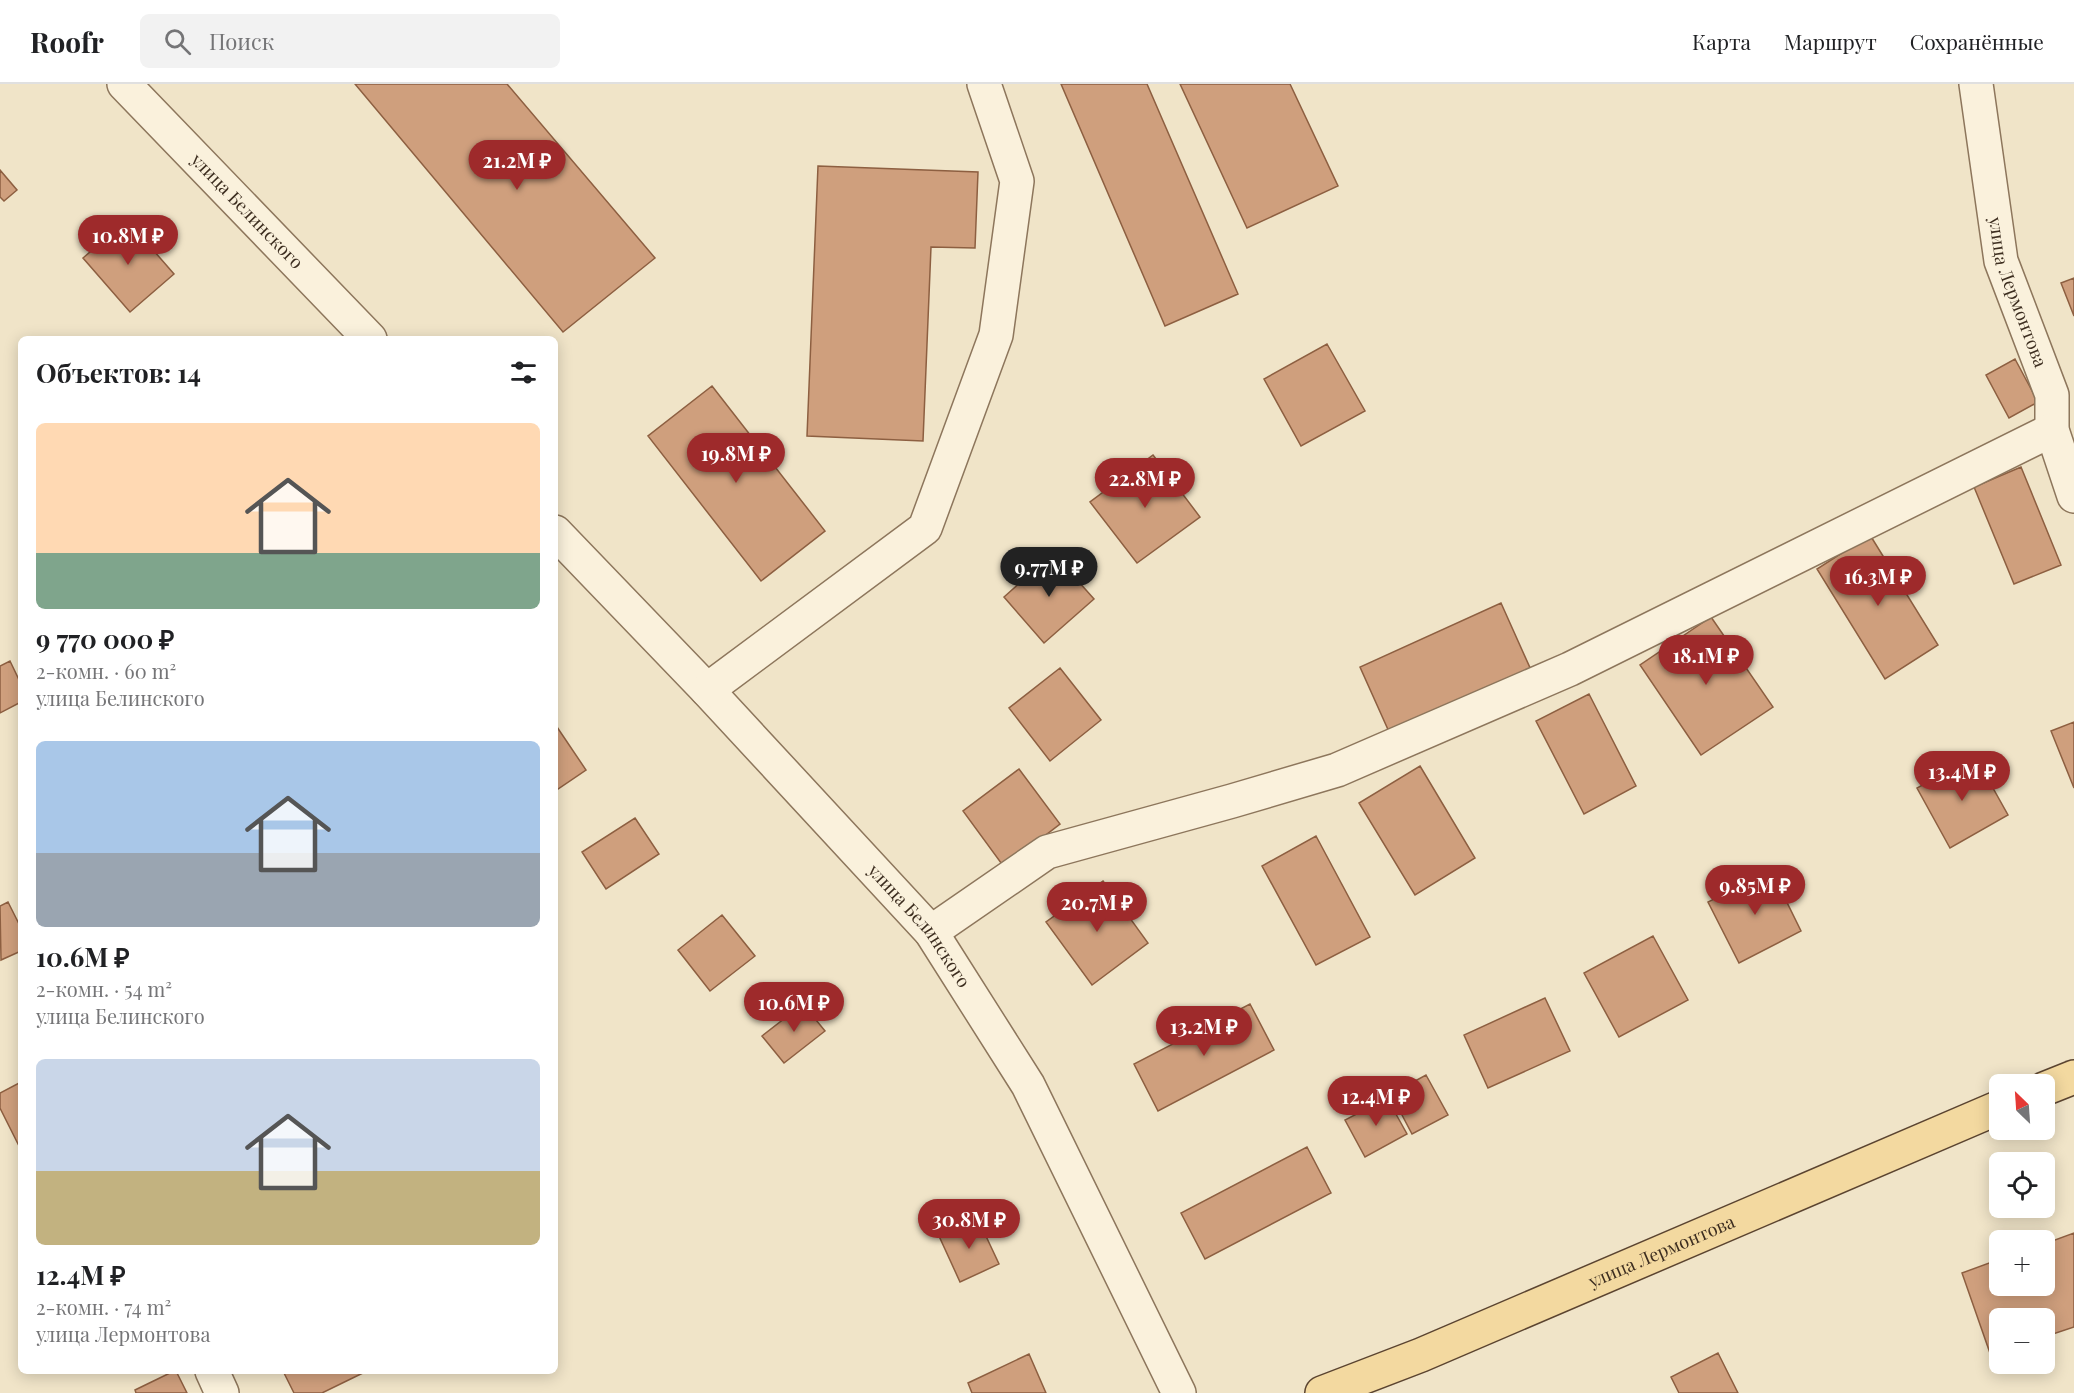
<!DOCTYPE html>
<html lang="ru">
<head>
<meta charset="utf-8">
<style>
  body { margin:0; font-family:"Playfair Display",serif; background:#f2f2f2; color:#202124; height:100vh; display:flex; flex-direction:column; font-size:22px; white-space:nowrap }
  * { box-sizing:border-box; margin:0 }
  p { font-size:20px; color:#757577 }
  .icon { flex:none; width:33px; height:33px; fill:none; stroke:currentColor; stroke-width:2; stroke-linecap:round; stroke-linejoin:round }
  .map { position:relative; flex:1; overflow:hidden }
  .drawer { position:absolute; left:18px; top:252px; width:540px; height:1038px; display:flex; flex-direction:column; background:#fff; border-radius:9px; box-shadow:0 3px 15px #0003 }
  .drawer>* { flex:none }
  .needle { width:39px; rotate:335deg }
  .controls { position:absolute; left:1989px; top:990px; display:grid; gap:12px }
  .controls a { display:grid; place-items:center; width:66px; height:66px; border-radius:9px; background:#fff; box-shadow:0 3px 15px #0003; font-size:30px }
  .price { position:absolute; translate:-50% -51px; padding:0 14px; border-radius:21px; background:#9e2a2b; color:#fff; font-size:20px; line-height:39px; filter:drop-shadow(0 2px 3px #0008) }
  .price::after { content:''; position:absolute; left:50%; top:36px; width:18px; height:14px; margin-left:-9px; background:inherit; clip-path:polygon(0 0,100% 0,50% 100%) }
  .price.selected { background:#222; color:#fff }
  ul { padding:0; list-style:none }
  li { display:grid; align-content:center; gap:12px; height:318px; padding:0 18px }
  li span { display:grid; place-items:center; height:186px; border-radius:9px; color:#555 }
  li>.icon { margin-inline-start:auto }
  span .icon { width:108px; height:108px; fill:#fffc; stroke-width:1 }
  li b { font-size:26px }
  h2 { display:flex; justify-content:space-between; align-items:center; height:72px; padding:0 18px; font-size:26px }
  header { display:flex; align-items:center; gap:36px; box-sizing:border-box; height:84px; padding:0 30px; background:#fff; border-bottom:2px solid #e0e0e0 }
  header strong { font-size:28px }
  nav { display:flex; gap:33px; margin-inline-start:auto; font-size:21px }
  .search { width:420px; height:54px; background:#f2f2f2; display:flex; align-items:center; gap:15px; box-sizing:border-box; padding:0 21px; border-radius:9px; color:#757577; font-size:22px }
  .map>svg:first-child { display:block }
</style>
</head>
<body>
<header>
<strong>Roofr</strong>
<div class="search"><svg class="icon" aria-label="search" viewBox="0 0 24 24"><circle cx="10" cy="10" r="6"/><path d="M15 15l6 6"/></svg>Поиск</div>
<nav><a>Карта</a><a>Маршрут</a><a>Сохранённые</a></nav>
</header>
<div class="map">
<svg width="2074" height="1309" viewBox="0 0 2074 1309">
  <rect width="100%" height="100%" fill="#f0e4c8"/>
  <!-- building -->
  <path fill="#cf9f7d" stroke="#8d5f41" stroke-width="1.5" d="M 355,0 L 507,0 L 655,174 L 563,248 Z
    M 1061,0 L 1147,0 L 1238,210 L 1165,242 Z
    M 1180,0 L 1290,0 L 1338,102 L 1247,144 Z
    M 818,82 L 978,88 L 975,164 L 931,163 L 923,357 L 807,352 Z
    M 0,86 L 17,106 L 4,117 L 0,113 Z
    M 127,136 L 174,190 L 130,228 L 83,174 Z
    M 2074,194 L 2074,232 L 2061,199 Z
    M 1327,260 L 1365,327 L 1301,362 L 1264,295 Z
    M 2015,275 L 2038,318 L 2009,334 L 1986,291 Z
    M 712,302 L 825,447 L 761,497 L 648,352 Z
    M 1153,371 L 1200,433 L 1137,479 L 1090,418 Z
    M 2021,383 L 2061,481 L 2014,500 L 1974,403 Z
    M 1870,451 L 1938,561 L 1885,595 L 1817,485 Z
    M 1053,469 L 1094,515 L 1044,559 L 1004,513 Z
    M 1501,519 L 1531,586 L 1390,650 L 1360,583 Z
    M 1711,533 L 1773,623 L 1701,671 L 1640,581 Z
    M 10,577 L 21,600 L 21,618 L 0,629 L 0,582 Z
    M 1060,584 L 1101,636 L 1050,677 L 1009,624 Z
    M 1589,610 L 1636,702 L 1584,730 L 1536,637 Z
    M 2074,638 L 2074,704 L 2051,647 Z
    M 557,643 L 586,686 L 555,707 L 555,644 Z
    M 1975,672 L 2008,731 L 1950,764 L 1917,704 Z
    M 1420,682 L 1475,774 L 1415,811 L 1359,719 Z
    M 1019,685 L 1060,740 L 1004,783 L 963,727 Z
    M 635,734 L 659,770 L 606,805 L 582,768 Z
    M 1316,752 L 1370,853 L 1316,881 L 1262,782 Z
    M 1771,786 L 1801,847 L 1739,879 L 1708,818 Z
    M 1103,797 L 1148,859 L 1092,901 L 1046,838 Z
    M 8,818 L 21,844 L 21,867 L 1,876 L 0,822 Z
    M 722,831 L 755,872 L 710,907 L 678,866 Z
    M 1653,852 L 1688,916 L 1619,953 L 1584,889 Z
    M 1545,914 L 1570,967 L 1488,1004 L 1464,951 Z
    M 803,920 L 825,947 L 784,979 L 762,952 Z
    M 1250,920 L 1274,966 L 1158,1027 L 1134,980 Z
    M 1426,991 L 1448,1031 L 1412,1050 L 1391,1010 Z
    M 21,998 L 21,1066 L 0,1024 L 0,1009 Z
    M 1387,1014 L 1407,1050 L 1365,1073 L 1345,1036 Z
    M 1307,1063 L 1331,1109 L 1205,1175 L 1181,1129 Z
    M 977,1133 L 999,1180 L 960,1198 L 939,1152 Z
    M 2074,1149 L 2074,1243 L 2044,1253 L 2044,1234 L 2000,1234 L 2000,1269 L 1991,1272 L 1962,1189 L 2000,1175 L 2000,1202 L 2044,1202 L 2044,1160 Z
    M 1718,1269 L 1738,1309 L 1679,1309 L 1671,1293 Z
    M 1029,1270 L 1046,1309 L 972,1309 L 968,1299 Z
    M 174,1287 L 176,1287 L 187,1309 L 136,1309 L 135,1306 Z
    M 283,1287 L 367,1287 L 322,1309 L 294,1309 Z"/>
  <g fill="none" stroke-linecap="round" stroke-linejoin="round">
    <!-- minor casing -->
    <g stroke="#8d765c" stroke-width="36">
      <g id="minor">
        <path id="s1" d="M 124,0 L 370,255"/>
        <path id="s2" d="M 1976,0 L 2001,177 L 2052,311 L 2052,346 L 2074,412"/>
        <path id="s3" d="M 555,448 L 707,606 L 931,848 L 1028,1001 L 1179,1309"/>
        <path d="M 707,606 L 925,444 L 996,251 L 1017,97 L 984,0"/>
        <path d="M 931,848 L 1047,768 L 1232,717 L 1337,686 L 1570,585 L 2052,346"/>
        <path d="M 212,1287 L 222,1309"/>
      </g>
    </g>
    <!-- major casing -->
    <g stroke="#5b4430" stroke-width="36">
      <g id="major">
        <path d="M 2044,1005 L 2074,993"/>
        <path id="s4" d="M 1322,1309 L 1421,1271 L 2000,1023"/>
      </g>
    </g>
    <!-- minor -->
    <use href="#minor" stroke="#faf1dc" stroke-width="33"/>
    <!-- major -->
    <use href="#major" stroke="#f3d9a0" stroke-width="33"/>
  </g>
  <g text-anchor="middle" stroke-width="5" stroke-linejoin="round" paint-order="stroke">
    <!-- street labels -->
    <g font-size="18" fill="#3d2e20" stroke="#f7eed8">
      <text dy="6" stroke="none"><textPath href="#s1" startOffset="177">улица Белинского</textPath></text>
      <text dy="6" stroke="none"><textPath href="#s2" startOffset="213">улица Лермонтова</textPath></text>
      <text dy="6" stroke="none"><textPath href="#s3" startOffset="537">улица Белинского</textPath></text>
      <text dy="6" stroke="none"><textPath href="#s4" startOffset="368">улица Лермонтова</textPath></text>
    </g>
  </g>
</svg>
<div class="controls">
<a><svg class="needle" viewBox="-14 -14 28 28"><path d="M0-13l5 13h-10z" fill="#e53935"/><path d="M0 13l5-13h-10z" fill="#757577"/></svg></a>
<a><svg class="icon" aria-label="locate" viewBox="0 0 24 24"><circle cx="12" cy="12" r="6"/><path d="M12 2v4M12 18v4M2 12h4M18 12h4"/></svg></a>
<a>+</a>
<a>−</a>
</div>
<b class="price" style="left:517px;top:107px">21.2M ₽</b>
<b class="price" style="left:128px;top:182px">10.8M ₽</b>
<b class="price" style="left:736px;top:400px">19.8M ₽</b>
<b class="price" style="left:1145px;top:425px">22.8M ₽</b>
<b class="price selected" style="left:1049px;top:514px">9.77M ₽</b>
<b class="price" style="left:1878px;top:523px">16.3M ₽</b>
<b class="price" style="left:1706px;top:602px">18.1M ₽</b>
<b class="price" style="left:1962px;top:718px">13.4M ₽</b>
<b class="price" style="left:1755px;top:832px">9.85M ₽</b>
<b class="price" style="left:1097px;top:849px">20.7M ₽</b>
<b class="price" style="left:794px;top:949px">10.6M ₽</b>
<b class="price" style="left:1204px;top:973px">13.2M ₽</b>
<b class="price" style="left:1376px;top:1043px">12.4M ₽</b>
<b class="price" style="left:969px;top:1166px">30.8M ₽</b>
<section class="drawer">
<h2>Объектов: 14<svg class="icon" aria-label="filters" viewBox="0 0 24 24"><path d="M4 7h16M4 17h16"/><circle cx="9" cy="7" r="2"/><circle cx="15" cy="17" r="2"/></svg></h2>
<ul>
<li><span style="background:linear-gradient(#ffd9b3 70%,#7fa58c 0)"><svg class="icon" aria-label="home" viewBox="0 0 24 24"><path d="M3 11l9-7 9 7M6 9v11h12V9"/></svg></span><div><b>9 770 000 ₽</b><p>2-комн. · 60 m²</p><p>улица Белинского</p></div></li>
<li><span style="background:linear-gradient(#a9c7e8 60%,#9aa5b1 0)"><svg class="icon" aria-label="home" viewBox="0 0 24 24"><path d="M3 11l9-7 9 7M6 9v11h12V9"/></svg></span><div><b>10.6M ₽</b><p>2-комн. · 54 m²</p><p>улица Белинского</p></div></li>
<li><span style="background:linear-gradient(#c9d6e8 60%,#c2b280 0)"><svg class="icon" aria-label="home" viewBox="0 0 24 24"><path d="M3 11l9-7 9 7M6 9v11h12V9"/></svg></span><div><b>12.4M ₽</b><p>2-комн. · 74 m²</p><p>улица Лермонтова</p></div></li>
</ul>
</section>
</div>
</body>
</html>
